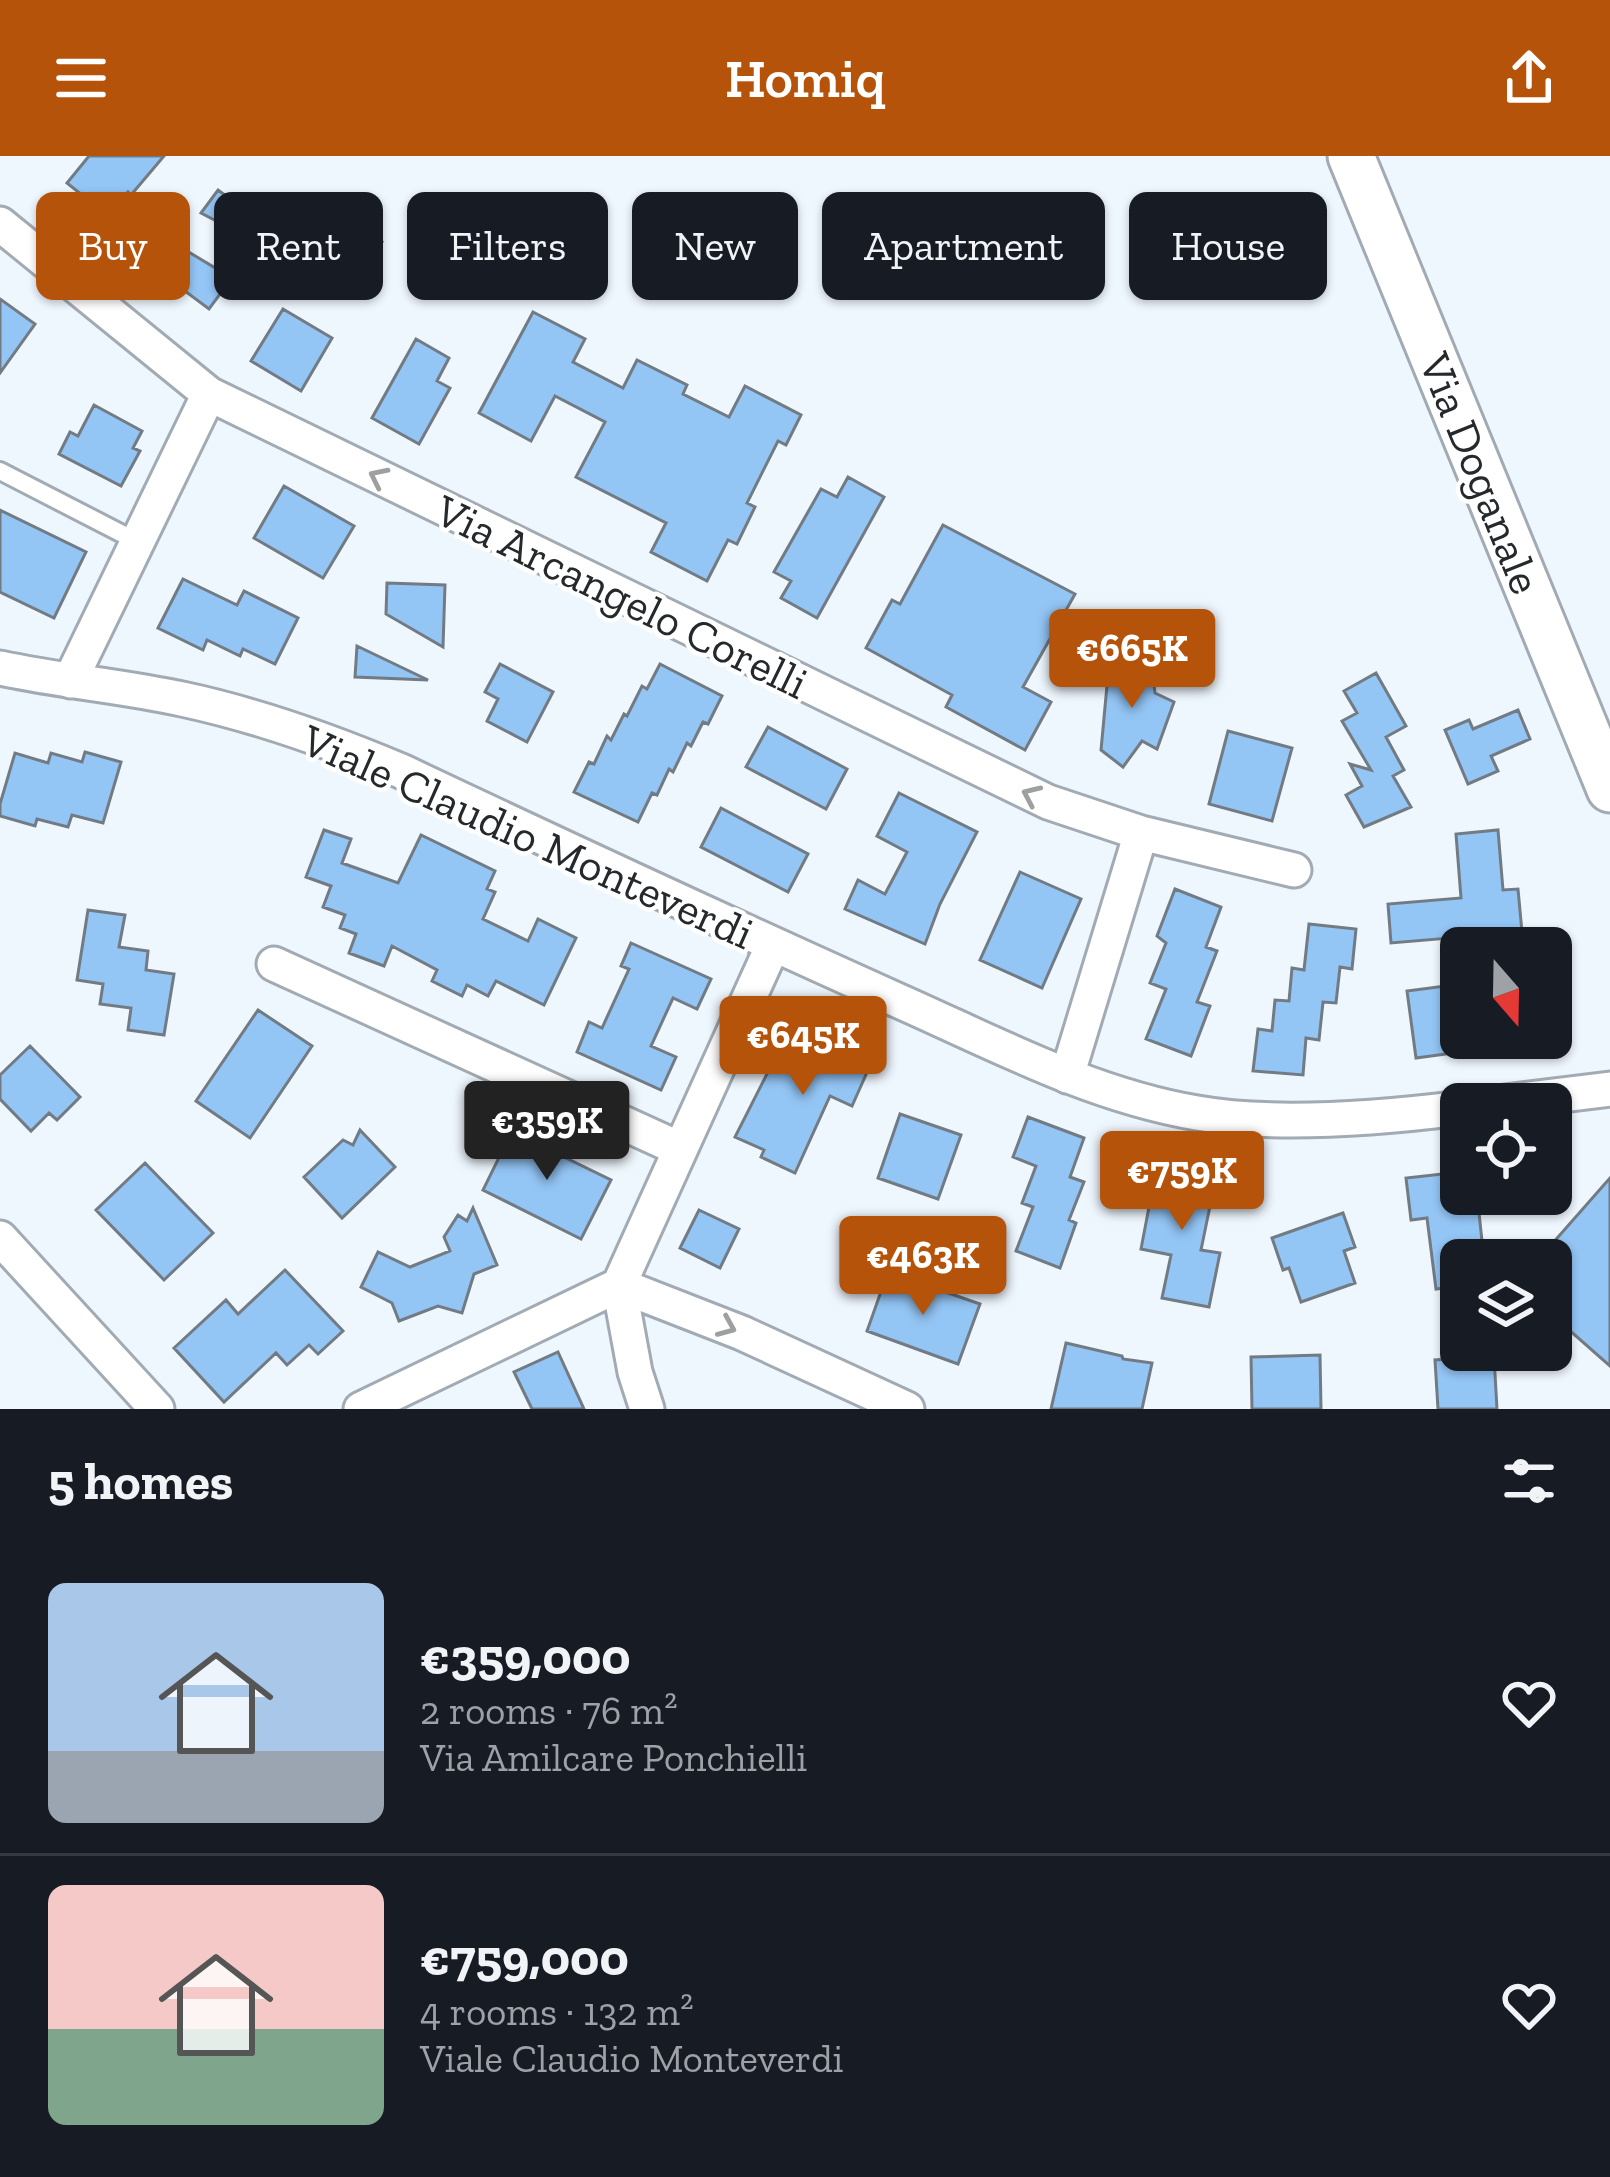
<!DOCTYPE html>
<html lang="en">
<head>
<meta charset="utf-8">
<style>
  body { margin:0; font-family:"Zilla Slab",serif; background:#20242c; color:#f1f3f6; height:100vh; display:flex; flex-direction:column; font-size:45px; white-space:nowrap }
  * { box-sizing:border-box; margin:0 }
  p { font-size:39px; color:#9ea1a6 }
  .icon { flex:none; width:66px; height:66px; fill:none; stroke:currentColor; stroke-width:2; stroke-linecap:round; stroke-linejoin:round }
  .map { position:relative; height:1253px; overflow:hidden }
  .panel { display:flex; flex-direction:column; background:#171b24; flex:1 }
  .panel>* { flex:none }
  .hud { position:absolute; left:36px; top:36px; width:1539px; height:108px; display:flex; gap:24px }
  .needle { width:78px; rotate:160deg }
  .controls { position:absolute; left:1440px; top:771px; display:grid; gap:24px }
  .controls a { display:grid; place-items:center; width:132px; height:132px; border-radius:18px; background:#171b24; box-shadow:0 3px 9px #0004; font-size:60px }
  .price { position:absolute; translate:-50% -102px; padding:0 27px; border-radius:12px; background:#b45309; color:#fff; font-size:39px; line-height:78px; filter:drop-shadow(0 3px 6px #0008) }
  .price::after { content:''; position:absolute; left:50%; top:72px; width:36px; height:27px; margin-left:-18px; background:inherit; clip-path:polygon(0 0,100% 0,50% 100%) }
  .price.current { background:#222; color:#fff }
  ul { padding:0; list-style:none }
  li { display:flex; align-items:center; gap:36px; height:300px; padding:0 48px }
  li+li { border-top:3px solid #363941 }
  li span { display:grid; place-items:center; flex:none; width:336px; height:240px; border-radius:18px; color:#555 }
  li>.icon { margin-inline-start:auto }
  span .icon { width:144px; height:144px; fill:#fffc; stroke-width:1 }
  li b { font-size:51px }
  h2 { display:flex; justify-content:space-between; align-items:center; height:144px; padding:0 48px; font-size:51px }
  .chip { padding:0 42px; border-radius:18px; background:#171b24; box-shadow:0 3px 9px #0004; font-size:42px; line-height:108px }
  .chip.current { background:#b45309; color:#fff }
  header { display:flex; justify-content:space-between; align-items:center; height:156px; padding:0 48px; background:#b45309; color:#fff; font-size:54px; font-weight:600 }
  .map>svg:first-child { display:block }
</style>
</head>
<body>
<header><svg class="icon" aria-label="menu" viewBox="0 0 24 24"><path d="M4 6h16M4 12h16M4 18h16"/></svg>Homiq<svg class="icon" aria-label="share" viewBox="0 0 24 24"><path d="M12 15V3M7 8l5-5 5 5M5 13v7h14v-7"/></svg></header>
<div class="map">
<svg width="1610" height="1253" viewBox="0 0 1610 1253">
  <rect width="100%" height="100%" fill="#eff7fe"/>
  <!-- building -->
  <path fill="#93c5f5" stroke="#727b83" stroke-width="3" d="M 89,0 L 164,0 L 131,39 L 128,36 L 108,60 L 67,27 Z
    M 218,34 L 286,84 L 278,97 L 201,57 Z
    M 334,61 L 382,86 L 355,136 L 307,112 Z
    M 177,89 L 232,122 L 209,153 L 158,115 Z
    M 0,143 L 35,168 L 0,217 Z
    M 283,153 L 332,182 L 301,235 L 251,205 Z
    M 533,156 L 585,183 L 573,206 L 623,232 L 637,204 L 687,229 L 683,238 L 729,261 L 745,230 L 801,259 L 786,289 L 778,285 L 747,347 L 755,351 L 737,388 L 728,384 L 707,425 L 651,396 L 666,367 L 576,321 L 605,266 L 555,240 L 531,285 L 479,257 Z
    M 416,183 L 449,202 L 437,225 L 450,232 L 419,288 L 372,262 Z
    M 94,249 L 142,275 L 133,292 L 140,295 L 121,330 L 59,298 L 70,276 L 78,280 Z
    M 848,321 L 884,341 L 817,462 L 781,442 L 791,425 L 774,416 L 821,333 L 837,341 Z
    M 284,330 L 354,370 L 323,422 L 254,382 Z
    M 0,354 L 86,396 L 54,462 L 0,436 Z
    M 943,369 L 1075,438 L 1023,531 L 1051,546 L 1025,594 L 946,551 L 952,539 L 866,492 L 892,444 L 900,448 Z
    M 183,423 L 237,449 L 244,435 L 298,462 L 275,508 L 243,493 L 240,500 L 207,484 L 203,494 L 158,472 Z
    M 387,427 L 445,429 L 443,491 L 386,458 Z
    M 357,490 L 428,524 L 355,521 Z
    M 1151,506 L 1155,537 L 1174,546 L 1157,593 L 1142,585 L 1123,611 L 1101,594 L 1109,508 Z
    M 500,508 L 553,536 L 527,586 L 487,565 L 498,543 L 485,536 Z
    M 660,508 L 722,540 L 708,568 L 703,566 L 691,590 L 687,587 L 673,616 L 669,613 L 657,639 L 652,637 L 638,666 L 574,636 L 589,606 L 594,608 L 607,580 L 611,584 L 624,558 L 627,560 L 642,530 L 647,533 Z
    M 1376,517 L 1406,570 L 1386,581 L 1404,614 L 1393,620 L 1411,651 L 1364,671 L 1346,639 L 1362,630 L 1350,608 L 1371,614 L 1342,565 L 1357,557 L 1344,535 Z
    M 1518,554 L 1530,583 L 1491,600 L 1498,615 L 1468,628 L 1445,574 L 1469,564 L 1473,573 Z
    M 768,571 L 847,613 L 826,653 L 746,611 Z
    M 1228,575 L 1292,592 L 1272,665 L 1209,648 Z
    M 85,596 L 121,606 L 103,667 L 72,659 L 68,671 L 37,663 L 35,670 L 0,660 L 0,648 L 15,597 L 48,607 L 51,597 L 82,606 Z
    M 899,637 L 977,676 L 940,748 L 925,788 L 845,753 L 858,724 L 885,738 L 907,696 L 877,680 Z
    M 721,652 L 808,698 L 788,736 L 701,691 Z
    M 324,674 L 351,683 L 342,707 L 398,727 L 421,679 L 495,715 L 487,733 L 495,736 L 483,763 L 528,785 L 538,763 L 576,782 L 544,849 L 496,825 L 488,840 L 467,829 L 462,840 L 432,825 L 437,814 L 392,790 L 384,810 L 349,797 L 356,778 L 340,772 L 345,759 L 323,751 L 331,730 L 306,721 Z
    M 1498,674 L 1503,734 L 1518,733 L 1522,776 L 1391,787 L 1388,748 L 1461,742 L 1456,678 Z
    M 1020,716 L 1081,743 L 1042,832 L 980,804 Z
    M 1175,733 L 1221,751 L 1206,791 L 1217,795 L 1197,846 L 1210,850 L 1191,900 L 1146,883 L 1166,833 L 1150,827 L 1166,787 L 1157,780 Z
    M 88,754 L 125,759 L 119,791 L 148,795 L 146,814 L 174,818 L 164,879 L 128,874 L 131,852 L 100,848 L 103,828 L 77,824 Z
    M 1309,768 L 1356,773 L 1352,813 L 1340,811 L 1336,847 L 1323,846 L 1319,884 L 1306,882 L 1303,919 L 1253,915 L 1258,873 L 1272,875 L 1275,844 L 1289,845 L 1292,812 L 1304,814 Z
    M 631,787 L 711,823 L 697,853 L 673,842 L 651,890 L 676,901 L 661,934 L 577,896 L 589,866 L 602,872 L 629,813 L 621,810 Z
    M 1461,828 L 1461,896 L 1416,902 L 1407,835 Z
    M 258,854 L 312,890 L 250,982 L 196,945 Z
    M 812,876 L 834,886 L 837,879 L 876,896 L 852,950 L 830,940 L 795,1017 L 761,1001 L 764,994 L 735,981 L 773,906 L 795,915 Z
    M 30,890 L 80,941 L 57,964 L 49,957 L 31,975 L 0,943 L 0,919 Z
    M 900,958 L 961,979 L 938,1043 L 878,1022 Z
    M 1028,961 L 1084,982 L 1070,1021 L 1084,1026 L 1069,1064 L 1076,1067 L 1060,1112 L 1016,1095 L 1033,1051 L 1022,1047 L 1036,1010 L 1013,1001 Z
    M 514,971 L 564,995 L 562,1000 L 611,1024 L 581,1083 L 483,1034 Z
    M 360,974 L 395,1011 L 342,1062 L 304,1021 L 343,984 L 353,989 Z
    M 145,1007 L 213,1077 L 164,1124 L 96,1054 Z
    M 1157,1009 L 1216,1021 L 1201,1094 L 1220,1097 L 1209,1151 L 1162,1142 L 1171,1099 L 1141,1093 Z
    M 1461,1016 L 1461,1038 L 1477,1038 L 1482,1085 L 1465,1087 L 1467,1104 L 1461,1104 L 1461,1130 L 1436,1133 L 1427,1062 L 1411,1064 L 1406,1022 Z
    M 1610,1022 L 1610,1210 L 1551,1158 L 1551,1089 Z
    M 473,1052 L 497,1109 L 474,1118 L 462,1157 L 438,1150 L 399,1165 L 392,1147 L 361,1131 L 378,1096 L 410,1111 L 450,1095 L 444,1081 L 458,1059 L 467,1065 Z
    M 699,1054 L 739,1073 L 720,1112 L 680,1092 Z
    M 1343,1057 L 1355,1091 L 1344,1095 L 1355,1127 L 1301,1146 L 1289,1112 L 1283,1114 L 1272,1082 Z
    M 285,1114 L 343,1175 L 318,1198 L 309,1189 L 287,1209 L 276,1197 L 224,1246 L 174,1192 L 226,1144 L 238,1158 Z
    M 888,1116 L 980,1148 L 958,1208 L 867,1175 Z
    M 1066,1187 L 1122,1200 L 1123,1203 L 1152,1207 L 1142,1253 L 1051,1253 Z
    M 558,1196 L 584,1253 L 532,1253 L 514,1216 Z
    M 1320,1199 L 1321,1253 L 1252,1253 L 1251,1201 Z
    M 1494,1200 L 1497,1253 L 1438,1253 L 1435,1204 Z"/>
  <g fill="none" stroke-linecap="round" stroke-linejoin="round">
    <!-- service casing -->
    <g stroke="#a2abb3" stroke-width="22">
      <path id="service" d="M 0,315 L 138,386"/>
    </g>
    <!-- minor casing -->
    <g stroke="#a2abb3" stroke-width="39">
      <path id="minor" d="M 0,68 L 209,238 L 1048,646 L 1141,677 L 1294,714
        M 0,512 C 60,525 122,530 182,543 C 257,559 330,585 401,615 C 566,693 732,770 899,845 C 996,888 1091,939 1197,957 C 1276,971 1381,962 1461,952
        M 70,525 L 209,238
        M 274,808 L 680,993
        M 1067,920 L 1141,677
        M 1489,948 L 1610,933
        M 0,1082 L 157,1253
        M 619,1129 L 742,1177 L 907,1253
        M 619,1129 L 635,1216 L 647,1253
        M 361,1253 L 619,1129 L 773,789"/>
    </g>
    <!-- secondary casing -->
    <g stroke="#a2abb3" stroke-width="51">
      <path id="secondary" d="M 1351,0 L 1610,633"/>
    </g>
    <!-- service -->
    <use href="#service" stroke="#fff" stroke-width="16"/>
    <!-- minor -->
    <use href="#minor" stroke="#fff" stroke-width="33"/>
    <!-- secondary -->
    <use href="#secondary" stroke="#fff" stroke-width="45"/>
  </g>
  <!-- one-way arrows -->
  <defs><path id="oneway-chevron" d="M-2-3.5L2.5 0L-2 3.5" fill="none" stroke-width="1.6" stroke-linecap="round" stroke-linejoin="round" transform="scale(3)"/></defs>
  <g stroke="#9d9fa0">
    <use href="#oneway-chevron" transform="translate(378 321) rotate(-154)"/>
    <use href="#oneway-chevron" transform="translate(1031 639) rotate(-156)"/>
    <use href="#oneway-chevron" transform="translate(727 1171) rotate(23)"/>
  </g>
  <g text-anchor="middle" stroke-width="9" stroke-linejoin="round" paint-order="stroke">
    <!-- street labels -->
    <g font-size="45" fill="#25292c" stroke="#fff">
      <text transform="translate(1481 317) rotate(68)" y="16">Via Doganale</text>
      <text transform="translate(622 440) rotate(26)" y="16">Via Arcangelo Corelli</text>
      <text transform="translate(528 680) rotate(24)" y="16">Viale Claudio Monteverdi</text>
    </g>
  </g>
</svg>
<div class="controls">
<a><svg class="needle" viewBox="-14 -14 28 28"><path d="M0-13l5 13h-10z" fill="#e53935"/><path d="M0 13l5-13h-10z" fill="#9ea1a6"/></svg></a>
<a><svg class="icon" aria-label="locate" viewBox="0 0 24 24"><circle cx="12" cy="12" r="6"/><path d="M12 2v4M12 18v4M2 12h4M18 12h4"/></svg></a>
<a><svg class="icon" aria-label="layers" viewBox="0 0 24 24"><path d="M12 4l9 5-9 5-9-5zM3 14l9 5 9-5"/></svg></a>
</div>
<b class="price" style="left:1132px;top:555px">€665K</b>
<b class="price" style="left:803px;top:942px">€645K</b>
<b class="price current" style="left:547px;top:1027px">€359K</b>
<b class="price" style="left:1182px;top:1077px">€759K</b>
<b class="price" style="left:923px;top:1162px">€463K</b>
<div class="hud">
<a class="chip current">Buy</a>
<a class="chip">Rent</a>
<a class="chip">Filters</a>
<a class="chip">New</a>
<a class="chip">Apartment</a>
<a class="chip">House</a>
</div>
</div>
<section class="panel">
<h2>5 homes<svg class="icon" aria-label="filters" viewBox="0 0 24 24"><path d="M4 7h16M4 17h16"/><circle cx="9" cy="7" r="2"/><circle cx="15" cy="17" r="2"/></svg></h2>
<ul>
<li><span style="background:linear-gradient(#a9c7e8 70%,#9aa5b1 0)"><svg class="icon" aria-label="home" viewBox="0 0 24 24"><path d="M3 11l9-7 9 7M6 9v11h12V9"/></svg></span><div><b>€359,000</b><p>2 rooms · 76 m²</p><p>Via Amilcare Ponchielli</p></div><svg class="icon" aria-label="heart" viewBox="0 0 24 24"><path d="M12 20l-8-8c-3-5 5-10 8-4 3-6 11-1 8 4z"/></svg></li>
<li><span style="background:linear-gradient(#f6c9c9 60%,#7fa58c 0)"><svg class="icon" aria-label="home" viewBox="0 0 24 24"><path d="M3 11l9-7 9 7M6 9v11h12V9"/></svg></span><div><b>€759,000</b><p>4 rooms · 132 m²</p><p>Viale Claudio Monteverdi</p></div><svg class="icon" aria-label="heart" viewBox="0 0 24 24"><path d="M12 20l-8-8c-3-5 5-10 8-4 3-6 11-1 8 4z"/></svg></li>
</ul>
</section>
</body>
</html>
